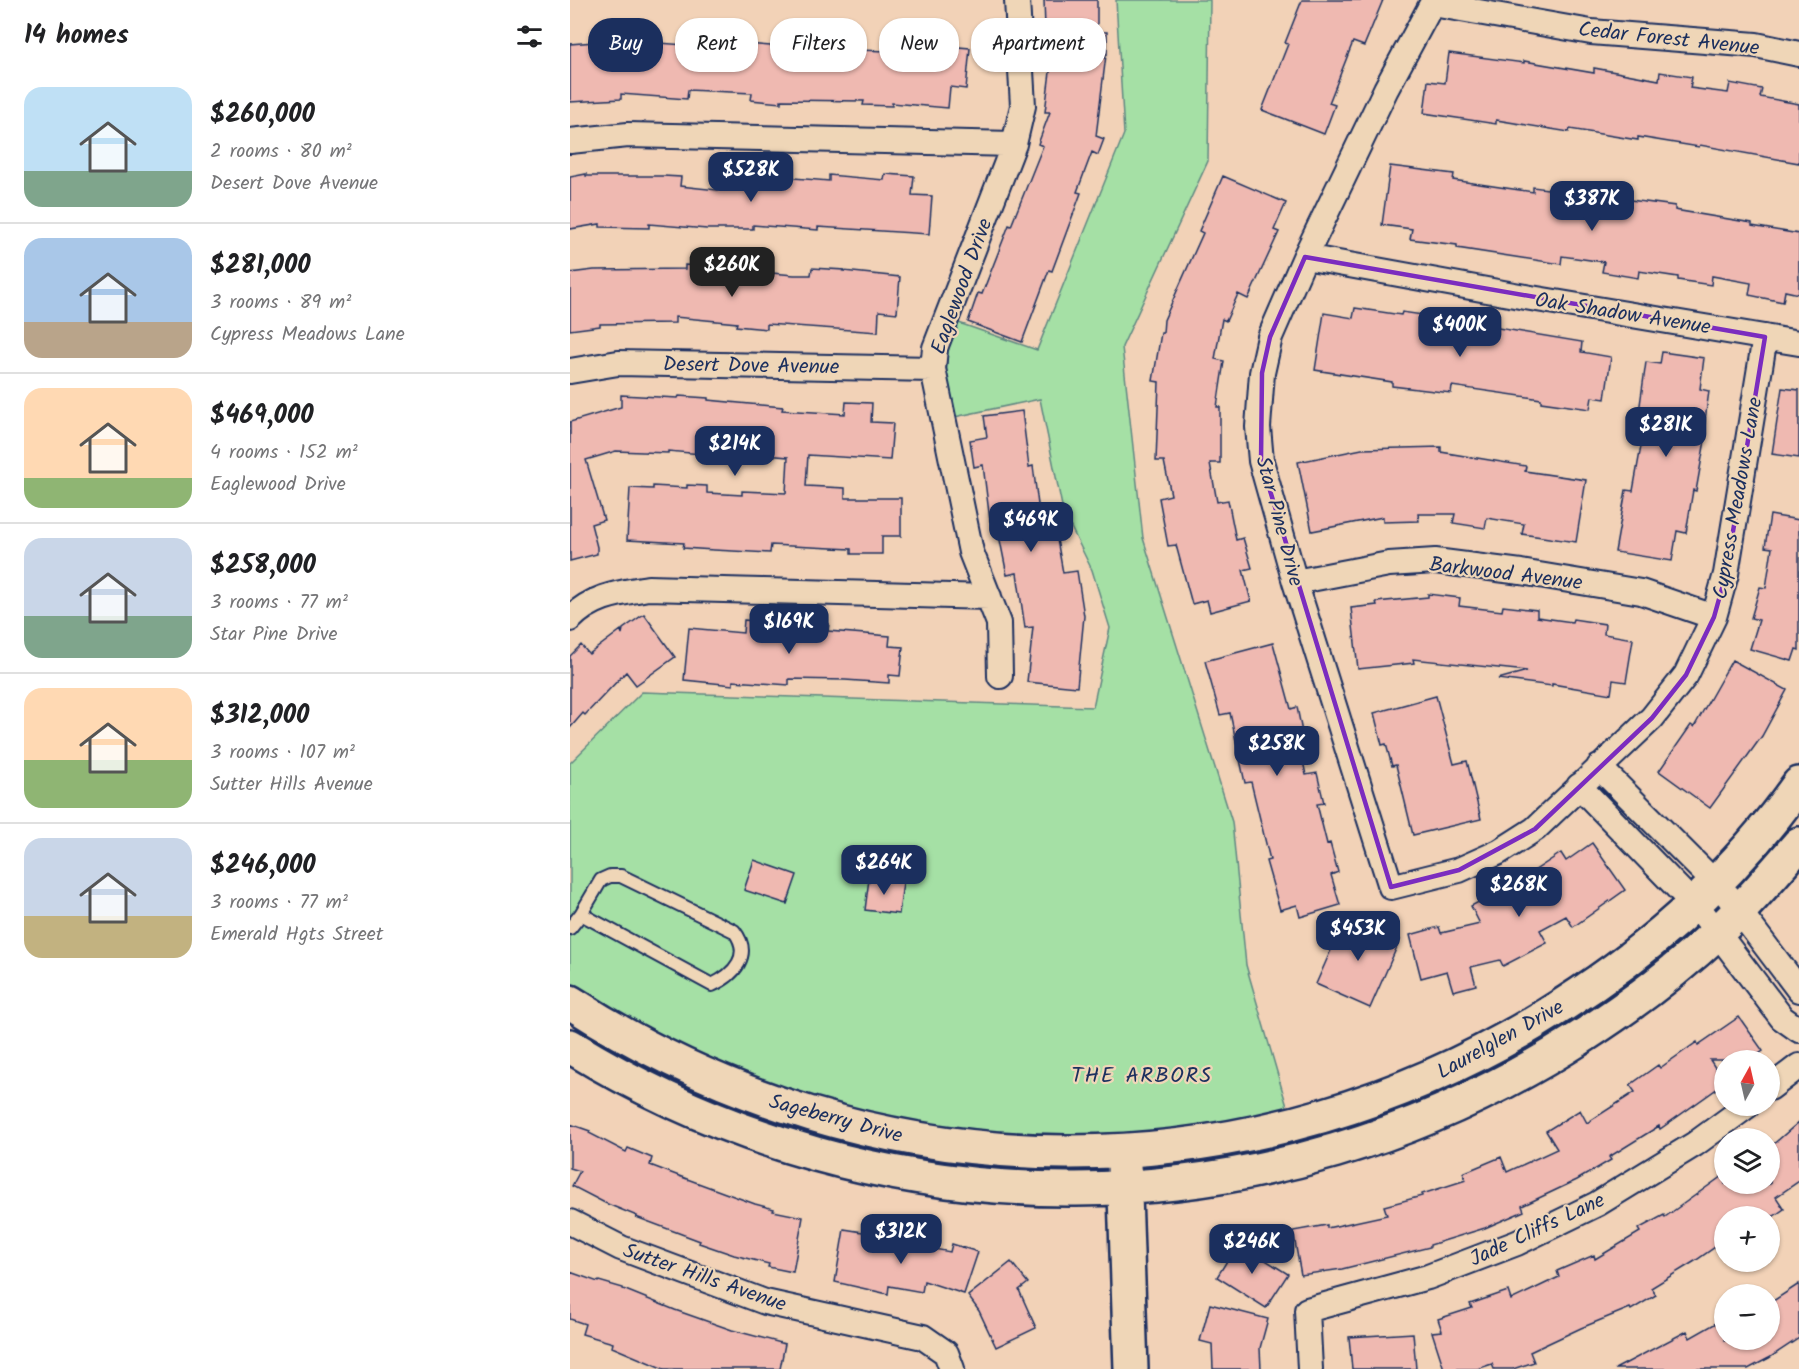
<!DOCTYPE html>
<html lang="en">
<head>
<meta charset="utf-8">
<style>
  body { margin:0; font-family:Kalam,sans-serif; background:#f6f6f6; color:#202124; height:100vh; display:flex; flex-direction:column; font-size:22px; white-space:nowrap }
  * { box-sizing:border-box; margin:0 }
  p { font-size:20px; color:#757577 }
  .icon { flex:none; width:33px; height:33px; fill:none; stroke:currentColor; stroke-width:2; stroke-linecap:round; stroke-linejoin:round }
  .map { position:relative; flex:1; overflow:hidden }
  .drawer { display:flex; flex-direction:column; background:#fff; width:570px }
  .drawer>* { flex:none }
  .banner { position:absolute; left:18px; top:18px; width:570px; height:54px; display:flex; gap:12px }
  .needle { width:39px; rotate:8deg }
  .fabs { position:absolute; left:1144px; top:1050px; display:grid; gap:12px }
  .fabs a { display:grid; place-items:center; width:66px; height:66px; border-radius:50%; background:#fff; box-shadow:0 2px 4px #0004; font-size:30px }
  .price { position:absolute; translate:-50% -51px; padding:0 14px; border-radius:12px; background:#1b2f5e; color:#fff; font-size:20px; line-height:39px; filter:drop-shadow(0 2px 3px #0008) }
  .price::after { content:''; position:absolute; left:50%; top:36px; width:18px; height:14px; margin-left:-9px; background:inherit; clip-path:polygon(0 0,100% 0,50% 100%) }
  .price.selected { background:#222; color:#fff }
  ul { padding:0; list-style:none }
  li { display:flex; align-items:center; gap:18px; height:150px; padding:0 24px }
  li+li { border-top:2px solid #e0e0e0 }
  li span { display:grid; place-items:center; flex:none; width:168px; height:120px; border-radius:18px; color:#555 }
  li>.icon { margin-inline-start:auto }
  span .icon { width:72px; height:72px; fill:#fffc; stroke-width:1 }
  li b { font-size:26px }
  h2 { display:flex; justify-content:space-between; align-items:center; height:72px; padding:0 24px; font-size:26px }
  .chip { padding:0 21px; border-radius:24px; background:#fff; box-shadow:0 2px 4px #0004; font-size:21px; line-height:54px }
  .chip.selected { background:#1b2f5e; color:#fff }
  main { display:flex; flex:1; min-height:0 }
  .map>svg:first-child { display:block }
</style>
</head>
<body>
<main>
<section class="drawer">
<h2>14 homes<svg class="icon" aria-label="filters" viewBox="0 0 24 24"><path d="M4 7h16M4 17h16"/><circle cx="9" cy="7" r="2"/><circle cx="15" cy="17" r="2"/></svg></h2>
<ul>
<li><span style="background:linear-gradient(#bfe0f5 70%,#7fa58c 0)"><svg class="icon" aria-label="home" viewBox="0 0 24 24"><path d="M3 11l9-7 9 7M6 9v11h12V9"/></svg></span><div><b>$260,000</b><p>2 rooms · 80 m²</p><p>Desert Dove Avenue</p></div></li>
<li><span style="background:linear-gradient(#a9c7e8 70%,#b9a48a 0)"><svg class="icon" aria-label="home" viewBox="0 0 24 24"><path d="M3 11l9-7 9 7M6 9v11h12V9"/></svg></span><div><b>$281,000</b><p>3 rooms · 89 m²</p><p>Cypress Meadows Lane</p></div></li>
<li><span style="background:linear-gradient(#ffd9b3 75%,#8fb573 0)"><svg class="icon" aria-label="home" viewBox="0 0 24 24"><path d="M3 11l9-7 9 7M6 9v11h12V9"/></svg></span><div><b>$469,000</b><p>4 rooms · 152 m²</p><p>Eaglewood Drive</p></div></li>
<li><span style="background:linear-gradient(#c9d6e8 65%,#7fa58c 0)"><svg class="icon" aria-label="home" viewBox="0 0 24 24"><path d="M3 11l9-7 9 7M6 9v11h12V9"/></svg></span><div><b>$258,000</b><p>3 rooms · 77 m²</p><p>Star Pine Drive</p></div></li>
<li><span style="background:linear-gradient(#ffd9b3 60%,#8fb573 0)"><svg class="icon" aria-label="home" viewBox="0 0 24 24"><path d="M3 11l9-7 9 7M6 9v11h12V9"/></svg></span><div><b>$312,000</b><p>3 rooms · 107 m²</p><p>Sutter Hills Avenue</p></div></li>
<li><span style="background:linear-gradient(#c9d6e8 65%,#c2b280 0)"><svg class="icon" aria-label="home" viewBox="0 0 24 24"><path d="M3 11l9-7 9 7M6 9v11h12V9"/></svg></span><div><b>$246,000</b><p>3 rooms · 77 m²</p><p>Emerald Hgts Street</p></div></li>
</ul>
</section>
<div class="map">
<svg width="1229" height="1369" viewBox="0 0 1229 1369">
  <rect width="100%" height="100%" fill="#f2d2b7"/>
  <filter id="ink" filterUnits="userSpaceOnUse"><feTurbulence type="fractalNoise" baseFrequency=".0167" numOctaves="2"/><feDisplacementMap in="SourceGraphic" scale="12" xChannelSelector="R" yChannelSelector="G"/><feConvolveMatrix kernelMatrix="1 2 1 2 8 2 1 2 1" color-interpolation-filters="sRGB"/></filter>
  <g filter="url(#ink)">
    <!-- green -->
    <path fill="#a5e0a5" stroke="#608882" stroke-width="1.5" d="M 546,0 L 640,0 L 638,161 L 552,347 L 573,538 L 662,822 L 676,965 L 718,1110 L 616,1130 L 512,1138 L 408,1134 L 306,1117 L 206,1089 L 110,1049 L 19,999 L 0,985 L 0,763 L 72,692 L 523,707 L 540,628 L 522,570 L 493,511 L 470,399 L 384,417 C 376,378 372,361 386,322 L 467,350 L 554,134 Z"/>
    <!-- building -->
    <path fill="#efb9b1" stroke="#1b2f5e" stroke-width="1.5" d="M 474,0 L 527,0 L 527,32 L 537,32 L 537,55 L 536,55 L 526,136 L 534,139 L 528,155 L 522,152 L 507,192 L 511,193 L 482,271 L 479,270 L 452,342 L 398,322 L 408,293 L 412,294 L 439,225 L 441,226 L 473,146 L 468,144 L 480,112 L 475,112 L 482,56 L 470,56 L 470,27 L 475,27 Z
      M 732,0 L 813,0 L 794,46 L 783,42 L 759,103 L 765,105 L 754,134 L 692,110 L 718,44 L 715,43 Z
      M 140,36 L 177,37 L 177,44 L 238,49 L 238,47 L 257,47 L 257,44 L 287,44 L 286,50 L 351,52 L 352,44 L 400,48 L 396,89 L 380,87 L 378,108 L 322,103 L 322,106 L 293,105 L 294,101 L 211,100 L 211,103 L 181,100 L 182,93 L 118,90 L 117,99 L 51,94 L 51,99 L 0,102 L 0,44 L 50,40 L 128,46 L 128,41 L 140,42 Z
      M 879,53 L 954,63 L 954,61 L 1024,73 L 1024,68 L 1089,80 L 1090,72 L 1122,77 L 1120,88 L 1158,93 L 1160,83 L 1192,89 L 1190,97 L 1229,104 L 1229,163 L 1130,145 L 1129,147 L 1068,137 L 1068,140 L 1000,129 L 999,132 L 926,120 L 926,124 L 854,113 L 858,81 L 875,83 Z
      M 820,166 L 884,174 L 883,180 L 963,192 L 963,187 L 1105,206 L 1105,210 L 1182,223 L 1182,226 L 1229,234 L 1229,294 L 1215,291 L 1213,302 L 1179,295 L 1181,283 L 1142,276 L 1141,285 L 1108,280 L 1108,277 L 1069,271 L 1068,278 L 1032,272 L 1034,262 L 992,256 L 991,264 L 887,248 L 887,245 L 840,239 L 842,229 L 812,225 Z
      M 16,174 L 16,176 L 93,176 L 111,177 L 110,186 L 147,190 L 147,174 L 177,174 L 259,181 L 259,175 L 314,180 L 315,174 L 344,176 L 342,195 L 362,196 L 359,234 L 248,227 L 248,230 L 183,225 L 183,229 L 137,229 L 79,224 L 79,228 L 30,227 L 30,224 L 0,229 L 0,177 Z
      M 653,176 L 716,203 L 704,230 L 709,232 L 678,299 L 668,294 L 656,321 L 652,319 L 645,359 L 654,361 L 647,407 L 650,407 L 650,463 L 640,463 L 647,502 L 658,500 L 666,540 L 673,538 L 682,568 L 673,570 L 681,601 L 640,612 L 637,600 L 622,604 L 606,545 L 598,546 L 589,498 L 601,495 L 594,461 L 586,461 L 589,382 L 583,381 L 591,333 L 593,333 L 594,320 L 633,233 L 629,231 Z
      M 115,265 L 224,275 L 241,275 L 242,268 L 274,270 L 273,271 L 330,277 L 327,313 L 309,311 L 308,332 L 197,324 L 197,329 L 166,326 L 167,323 L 105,317 L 105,323 L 30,324 L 30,326 L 0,330 L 0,273 L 24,270 L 115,269 Z
      M 785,308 L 831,315 L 832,312 L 867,317 L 865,325 L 909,331 L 910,325 L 1012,342 L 1011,352 L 1041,357 L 1035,399 L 1022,397 L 1020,409 L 971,402 L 971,399 L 882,386 L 881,393 L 822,386 L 822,382 L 745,370 L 754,313 L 783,318 Z
      M 1092,352 L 1134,358 L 1130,389 L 1139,391 L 1133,435 L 1136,435 L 1126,491 L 1123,490 L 1116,533 L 1107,531 L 1102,561 L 1045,552 L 1056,490 L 1063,491 L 1077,413 L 1069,412 L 1076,362 L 1090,364 Z
      M 1212,388 L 1229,390 L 1229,458 L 1202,454 Z
      M 51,395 L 108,398 L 109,396 L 138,398 L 138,400 L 213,407 L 212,410 L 275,414 L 276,402 L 302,403 L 301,422 L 323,423 L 320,460 L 238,455 L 236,486 L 275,488 L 275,498 L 331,498 L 331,536 L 312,536 L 312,554 L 281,554 L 281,549 L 201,545 L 200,553 L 144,550 L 113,548 L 114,543 L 57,540 L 60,488 L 83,489 L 83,486 L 117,488 L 117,485 L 137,486 L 137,493 L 172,495 L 172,491 L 216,493 L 218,457 L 154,451 L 154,456 L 98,451 L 98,453 L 46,451 L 16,460 L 34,520 L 21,524 L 27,547 L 27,554 L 0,561 L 0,422 L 51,407 Z
      M 452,411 L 459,467 L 463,466 L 470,520 L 474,519 L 476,530 L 485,528 L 493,573 L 507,571 L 514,616 L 507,687 L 457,682 L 463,627 L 455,628 L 447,573 L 437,575 L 426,520 L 420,521 L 413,465 L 404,467 L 400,440 L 417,437 L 414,416 Z
      M 871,447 L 871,452 L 956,466 L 955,471 L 1016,480 L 1006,542 L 952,534 L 954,524 L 917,518 L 915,528 L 883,523 L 885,514 L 848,514 L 849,521 L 813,522 L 813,517 L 742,531 L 728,462 L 792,449 Z
      M 1200,515 L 1229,520 L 1229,650 L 1226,649 L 1222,661 L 1180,649 L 1189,620 L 1181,618 L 1190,587 L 1196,588 L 1202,548 L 1195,547 Z
      M 858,594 L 890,598 L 889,606 L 932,611 L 933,606 L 967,610 L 967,617 L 1002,622 L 1003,619 L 1035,624 L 1034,634 L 1063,639 L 1056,682 L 1043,680 L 1041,694 L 982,684 L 982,686 L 928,679 L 957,671 L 843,659 L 844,663 L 788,669 L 781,608 L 807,605 L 806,602 L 858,597 Z
      M 74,614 L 105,657 L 66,685 L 56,672 L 15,715 L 13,713 L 0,728 L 0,656 L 11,645 L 19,654 L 51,630 L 52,634 L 53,629 Z
      M 174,620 L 228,625 L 228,622 L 259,624 L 258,631 L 320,636 L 319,646 L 333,647 L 330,676 L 319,675 L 319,683 L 275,680 L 219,679 L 219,685 L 163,681 L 163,685 L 114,680 L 119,628 L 173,633 Z
      M 703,643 L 721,709 L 727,707 L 733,737 L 728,738 L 736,775 L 747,773 L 754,803 L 747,804 L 757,844 L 760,843 L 768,872 L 761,875 L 770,905 L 730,917 L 727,905 L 710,910 L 696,861 L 700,860 L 681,782 L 675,783 L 660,713 L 650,715 L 635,661 Z
      M 1162,660 L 1217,690 L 1192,736 L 1140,808 L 1089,771 L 1121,725 L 1124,727 Z
      M 866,696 L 884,764 L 897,761 L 911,819 L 843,835 L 826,765 L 822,766 L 816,744 L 812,745 L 804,713 Z
      M 1022,843 L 1055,890 L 1003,927 L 996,916 L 970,930 L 977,943 L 933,966 L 930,960 L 901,967 L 906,985 L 883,991 L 877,971 L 851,978 L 840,935 L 869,927 L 871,933 L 910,924 L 901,906 L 931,890 L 936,900 L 971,882 L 964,871 L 991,853 L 996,861 Z
      M 184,860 L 227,875 L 217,904 L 174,890 Z
      M 299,879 L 333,882 L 329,914 L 295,910 Z
      M 776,916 L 830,940 L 800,1008 L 746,984 Z
      M 1169,1017 L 1193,1051 L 1180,1060 L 1140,1060 L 1155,1083 L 1090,1129 L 1089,1126 L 1039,1157 L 1041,1160 L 1007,1180 L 952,1206 L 954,1211 L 915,1228 L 860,1245 L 860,1247 L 772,1269 L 731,1275 L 723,1231 L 757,1225 L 757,1228 L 817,1215 L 814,1206 L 852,1196 L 852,1194 L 896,1180 L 893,1173 L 931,1157 L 937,1172 L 987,1149 L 976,1131 L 1010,1110 L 1017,1123 L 1065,1092 L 1060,1085 L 1088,1065 L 1090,1068 L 1127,1042 L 1128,1045 Z
      M 1229,1122 L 1229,1181 L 1206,1197 L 1214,1209 L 1204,1216 L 1155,1216 L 1155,1240 L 1125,1261 L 1081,1288 L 1086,1295 L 1061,1310 L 1060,1308 L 1011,1328 L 960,1352 L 964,1362 L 943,1369 L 924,1369 L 922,1364 L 907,1369 L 874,1369 L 862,1332 L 872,1331 L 868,1319 L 902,1308 L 900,1304 L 938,1291 L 941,1300 L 989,1277 L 987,1271 L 1024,1255 L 1025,1259 L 1070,1232 L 1068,1229 L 1094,1215 L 1095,1217 L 1155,1174 L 1155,1184 L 1200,1184 L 1200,1147 Z
      M 0,1124 L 20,1131 L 19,1133 L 56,1152 L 58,1148 L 82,1158 L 80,1165 L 109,1176 L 185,1204 L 204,1209 L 203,1211 L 233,1217 L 223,1272 L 198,1267 L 199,1264 L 164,1255 L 129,1243 L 130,1241 L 66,1217 L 67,1216 L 35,1203 L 2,1186 L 10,1171 L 0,1168 Z
      M 274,1229 L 299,1233 L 299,1235 L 332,1241 L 332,1243 L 380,1252 L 382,1244 L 408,1252 L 394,1294 L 354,1281 L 352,1292 L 319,1286 L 318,1294 L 265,1282 Z
      M 668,1243 L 718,1274 L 696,1308 L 647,1277 Z
      M 441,1262 L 458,1283 L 449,1290 L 466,1328 L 426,1347 L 409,1311 L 398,1296 Z
      M 0,1272 L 28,1282 L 29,1281 L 53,1288 L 53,1289 L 105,1310 L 162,1330 L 215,1344 L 210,1369 L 94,1369 L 42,1347 L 43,1343 L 12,1334 L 15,1324 L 0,1319 Z
      M 1229,1284 L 1229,1338 L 1199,1358 L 1178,1369 L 1045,1369 L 1117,1331 L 1120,1338 L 1155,1318 L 1155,1340 L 1200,1340 L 1200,1303 Z
      M 640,1304 L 698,1319 L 690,1348 L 691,1369 L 643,1369 L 642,1344 L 630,1341 Z
      M 843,1333 L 846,1369 L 782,1369 L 779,1337 Z"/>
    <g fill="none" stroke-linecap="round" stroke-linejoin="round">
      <!-- lane casing -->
      <g stroke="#1b2f5e" stroke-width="16">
        <path id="lane" d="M 0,928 L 11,914 L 31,880 L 40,876 L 51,876 L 164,931 C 183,955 164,975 142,985 L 11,914"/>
      </g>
      <!-- street casing -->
      <g stroke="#1b2f5e" stroke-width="28">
        <path id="street" d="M 864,0 L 816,89 L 735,257 L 700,337 L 692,373 L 688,427 L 691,461 L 725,582 L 821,887 L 889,870 L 929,852 L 965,829 L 1082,718 L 1116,675 L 1144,617 L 1156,574 L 1195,337
          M 863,4 L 1021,32 L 1186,45 L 1229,54
          M 0,141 L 58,135 L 444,144
          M 735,257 L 961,298 L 1229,343
          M 0,371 L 48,363 L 363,369
          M 725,582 L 819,564 L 865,561 L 951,572 L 1071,592 L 1144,617
          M 0,619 C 22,596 49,593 78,588 L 419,597
          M 430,676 L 429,623 L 401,552 L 363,369 L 365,348 L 444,144 L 453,106 L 447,0
          M 1029,767 L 1158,896 L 1229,990
          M 1009,786 L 1134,915 L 1212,1018 L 1229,1030
          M 1200,1088 L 1229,1066
          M 0,1222 L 51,1248 L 195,1302 L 353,1337 L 376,1353 L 382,1369
          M 740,1369 L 737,1310 L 858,1277 L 947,1243 L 1027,1204 L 1125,1144 L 1177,1106"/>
      </g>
      <!-- secondary casing -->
      <g stroke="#1b2f5e" stroke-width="38">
        <path id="secondary" d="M 0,1002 C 306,1200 687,1203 993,1005 C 1084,947 1166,873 1229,784
          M 0,1046 C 313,1239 700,1237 1010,1038 C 1060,1006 1108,970 1151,929 C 1179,903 1204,873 1229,844
          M 554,1165 L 561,1369"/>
      </g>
      <!-- lane -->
      <use href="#lane" stroke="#efd6b7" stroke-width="12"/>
      <!-- street -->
      <use href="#street" stroke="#efd6b7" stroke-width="24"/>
      <!-- secondary -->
      <use href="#secondary" stroke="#efd6b7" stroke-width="33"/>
    </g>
  </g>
  <!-- marked area -->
  <path fill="none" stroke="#7b2cbf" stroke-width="4.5" stroke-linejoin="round" d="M 735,257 L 1195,337 L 1156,574 L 1144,617 L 1116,675 L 1082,718 L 965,829 L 889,870 L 821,887 L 691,461 L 692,373 L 700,337 Z"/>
  <g text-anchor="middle" stroke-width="4.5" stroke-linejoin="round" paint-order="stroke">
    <!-- street labels -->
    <g font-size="21" fill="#1b2f5e" stroke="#efd6b7">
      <text transform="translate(1099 38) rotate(6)" y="7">Cedar Forest Avenue</text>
      <text transform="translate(391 286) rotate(-70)" y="7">Eaglewood Drive</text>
      <text transform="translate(1053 313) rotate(9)" y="7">Oak Shadow Avenue</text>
      <text transform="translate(181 365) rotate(1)" y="7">Desert Dove Avenue</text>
      <text transform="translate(1167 498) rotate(-80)" y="7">Cypress Meadows Lane</text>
      <text transform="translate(710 521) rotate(75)" y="7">Star Pine Drive</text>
      <text transform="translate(936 573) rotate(7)" y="7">Barkwood Avenue</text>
      <text transform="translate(930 1039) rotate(-29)" y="7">Laurelglen Drive</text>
      <text transform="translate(266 1118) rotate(15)" y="7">Sageberry Drive</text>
      <text transform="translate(967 1229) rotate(-25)" y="7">Jade Cliffs Lane</text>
      <text transform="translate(135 1277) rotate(19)" y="7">Sutter Hills Avenue</text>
    </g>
    <!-- neighbourhood labels -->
    <g font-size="22" letter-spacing="1.5" fill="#1b2f5e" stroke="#efd6b7">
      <text x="572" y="1082">THE ARBORS</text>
    </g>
  </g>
</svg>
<div class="fabs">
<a><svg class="needle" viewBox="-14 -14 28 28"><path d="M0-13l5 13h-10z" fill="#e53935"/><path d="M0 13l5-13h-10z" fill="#757577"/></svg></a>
<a><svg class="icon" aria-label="layers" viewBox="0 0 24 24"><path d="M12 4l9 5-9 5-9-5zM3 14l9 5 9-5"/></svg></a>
<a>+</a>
<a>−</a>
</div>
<b class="price" style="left:181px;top:203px">$528K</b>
<b class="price" style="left:1022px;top:232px">$387K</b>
<b class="price selected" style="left:162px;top:298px">$260K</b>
<b class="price" style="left:890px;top:358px">$400K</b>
<b class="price" style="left:1096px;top:458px">$281K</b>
<b class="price" style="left:165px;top:477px">$214K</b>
<b class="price" style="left:461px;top:553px">$469K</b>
<b class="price" style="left:219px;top:655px">$169K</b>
<b class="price" style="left:707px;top:777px">$258K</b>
<b class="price" style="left:314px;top:896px">$264K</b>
<b class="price" style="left:949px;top:918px">$268K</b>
<b class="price" style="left:788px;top:962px">$453K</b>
<b class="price" style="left:331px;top:1265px">$312K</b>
<b class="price" style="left:682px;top:1275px">$246K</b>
<div class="banner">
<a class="chip selected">Buy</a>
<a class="chip">Rent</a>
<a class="chip">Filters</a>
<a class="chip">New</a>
<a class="chip">Apartment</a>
</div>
</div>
</main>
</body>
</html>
